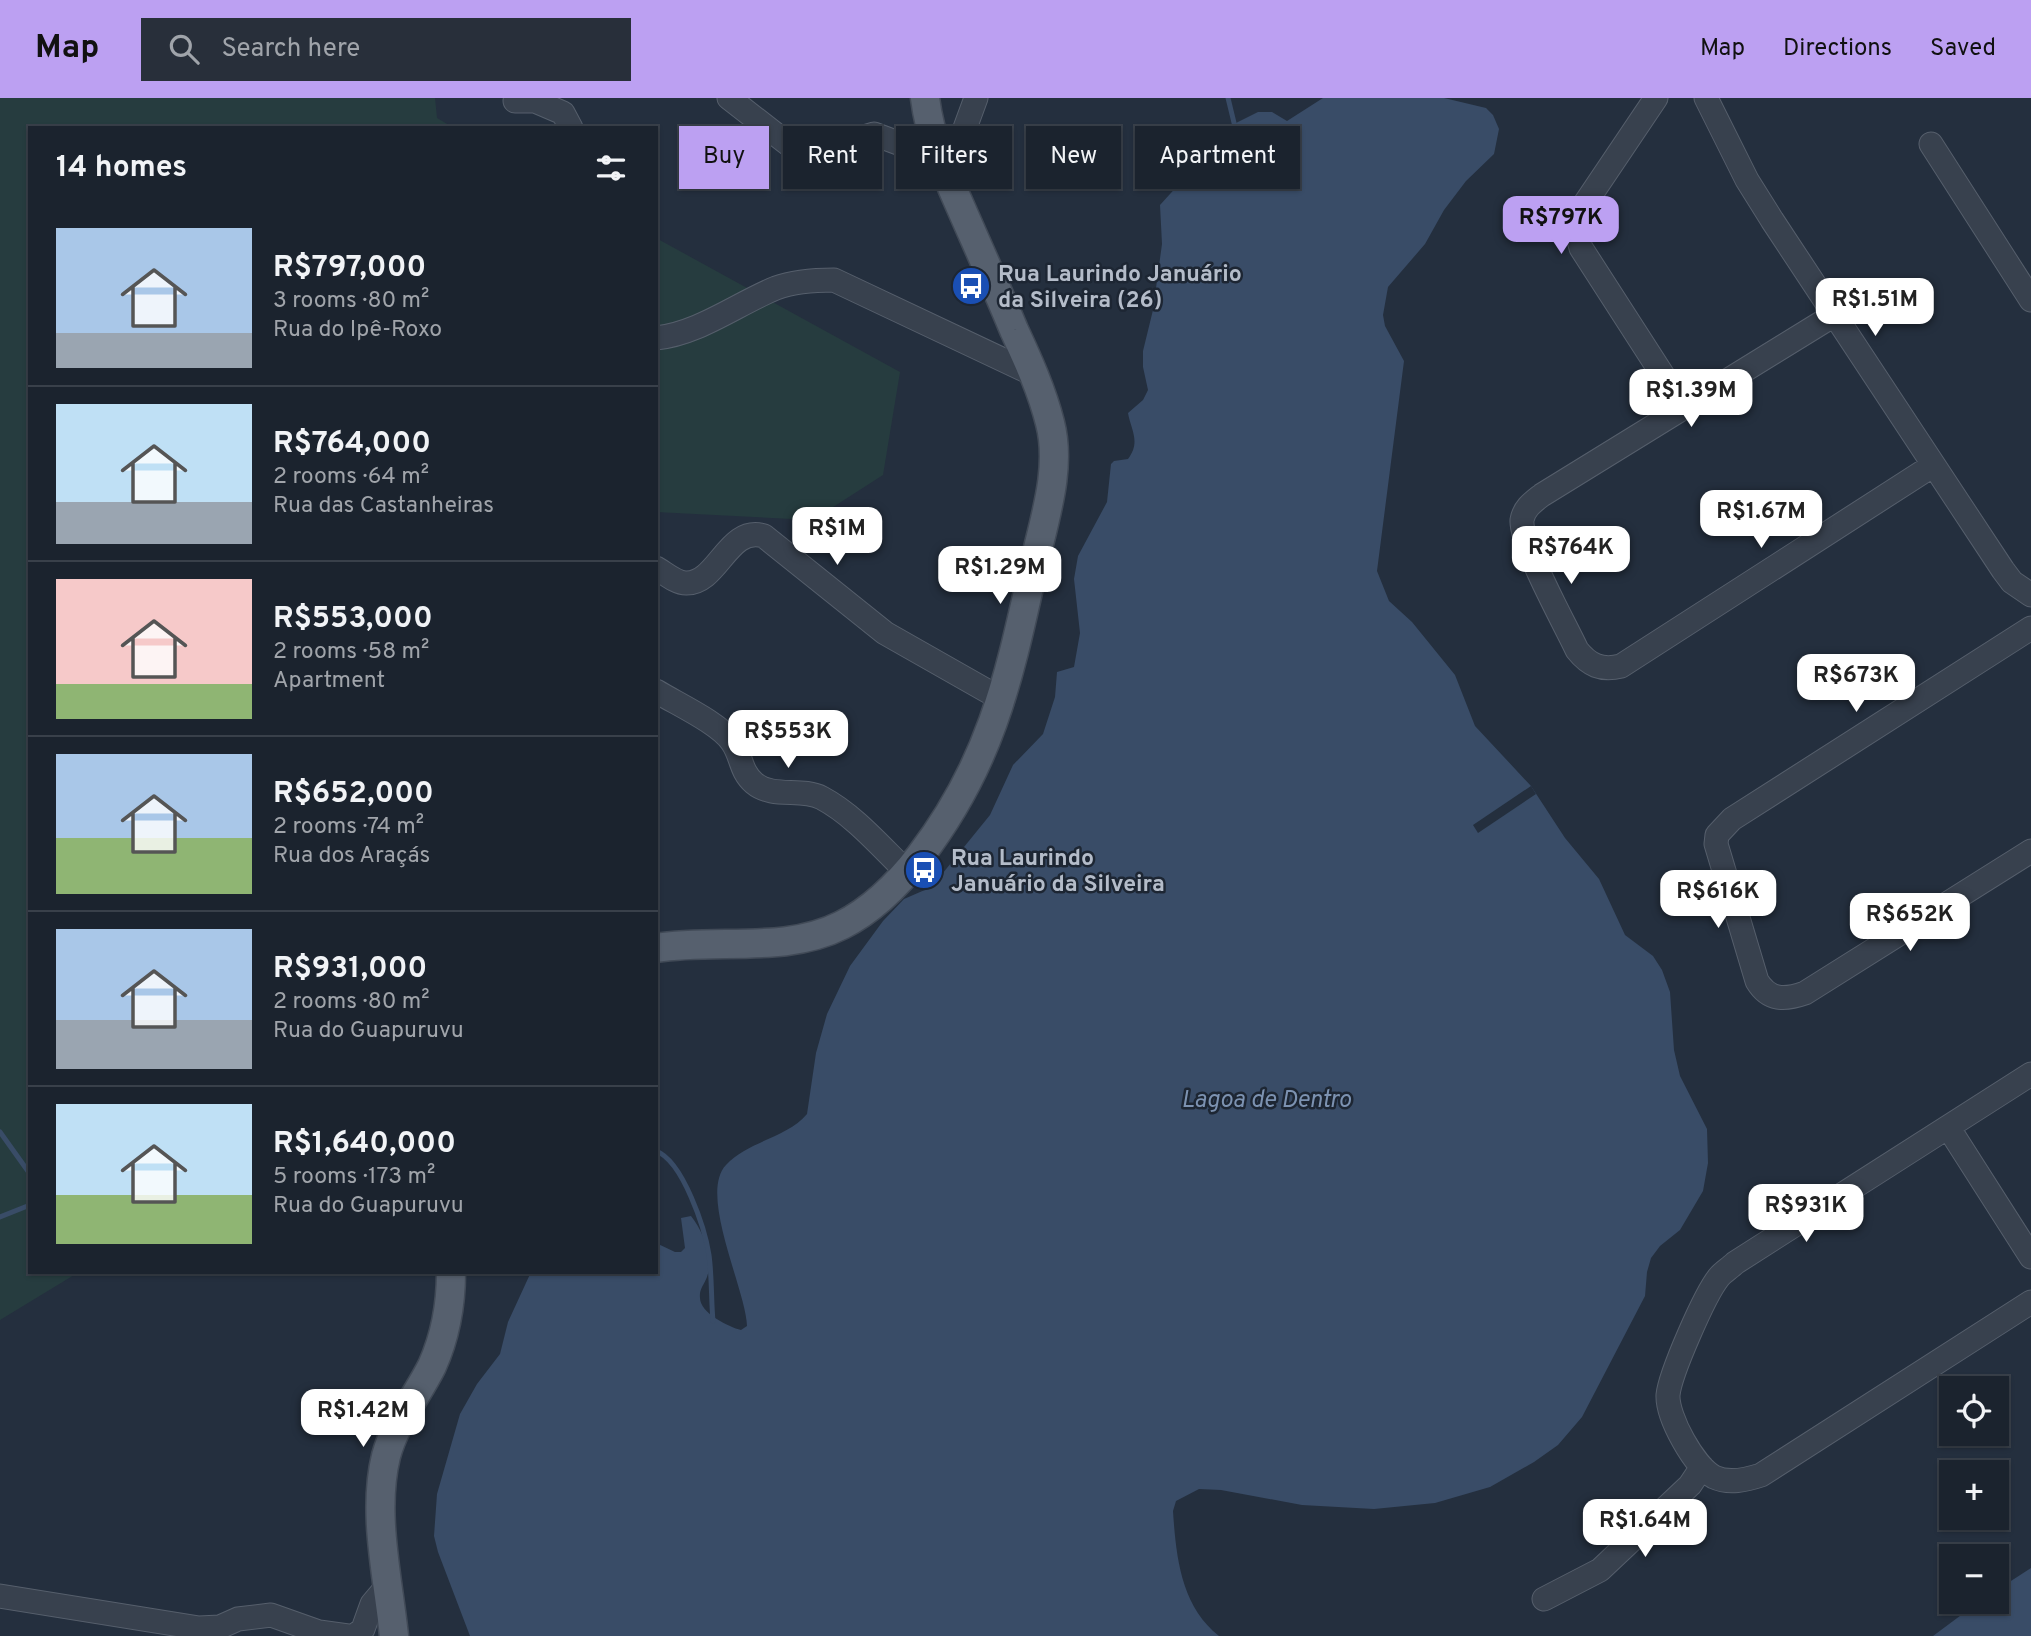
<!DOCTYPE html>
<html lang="en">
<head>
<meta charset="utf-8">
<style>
  body { margin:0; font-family:Overpass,sans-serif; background:#282f3a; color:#f1f3f6; height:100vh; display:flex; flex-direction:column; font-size:26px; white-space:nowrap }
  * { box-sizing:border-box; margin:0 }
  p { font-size:23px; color:#a0a4aa }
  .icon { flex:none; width:38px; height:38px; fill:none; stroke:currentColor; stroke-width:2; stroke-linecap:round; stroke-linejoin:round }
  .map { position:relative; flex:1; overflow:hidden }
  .side { position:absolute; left:28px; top:28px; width:630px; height:1148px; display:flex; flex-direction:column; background:#1b232e; border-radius:0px; box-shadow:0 2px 5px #0004,0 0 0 2px #39404a }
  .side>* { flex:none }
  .top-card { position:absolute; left:679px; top:28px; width:665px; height:63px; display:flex; gap:14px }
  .fabs { position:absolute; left:1939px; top:1278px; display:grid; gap:14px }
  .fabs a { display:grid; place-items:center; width:70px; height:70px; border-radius:0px; background:#1b232e; box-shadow:0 2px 5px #0004,0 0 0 2px #39404a; font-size:35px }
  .price { position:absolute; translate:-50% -60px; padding:0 16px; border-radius:14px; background:#fff; color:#222; font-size:23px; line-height:46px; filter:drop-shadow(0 2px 4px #0008) }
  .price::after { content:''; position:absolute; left:50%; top:42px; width:21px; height:16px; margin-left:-10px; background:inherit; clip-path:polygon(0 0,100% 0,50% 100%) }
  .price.on { background:#bca0f2; color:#111 }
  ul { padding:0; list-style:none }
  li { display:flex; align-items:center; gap:21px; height:175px; padding:0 28px }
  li+li { border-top:2px solid #39404a }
  li span { display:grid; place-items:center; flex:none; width:196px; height:140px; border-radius:0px; color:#555 }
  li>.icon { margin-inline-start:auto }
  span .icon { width:84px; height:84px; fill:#fffc; stroke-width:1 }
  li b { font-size:30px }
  h2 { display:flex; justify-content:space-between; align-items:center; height:84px; padding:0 28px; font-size:30px }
  .chip { padding:0 24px; border-radius:0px; background:#1b232e; box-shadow:0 2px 5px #0004,0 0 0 2px #39404a; font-size:24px; line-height:63px }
  .chip.on { background:#bca0f2; color:#111 }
  header { display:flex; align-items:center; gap:42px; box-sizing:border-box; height:98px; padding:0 35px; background:#bca0f2; color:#111 }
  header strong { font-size:33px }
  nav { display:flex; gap:38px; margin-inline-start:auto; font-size:24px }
  .search { width:490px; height:63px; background:#282f3a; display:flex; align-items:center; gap:18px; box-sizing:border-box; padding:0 24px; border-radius:0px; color:#a0a4aa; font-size:26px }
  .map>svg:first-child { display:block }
</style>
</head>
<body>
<header>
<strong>Map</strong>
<div class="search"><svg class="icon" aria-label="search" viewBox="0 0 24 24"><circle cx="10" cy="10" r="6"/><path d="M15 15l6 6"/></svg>Search here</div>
<nav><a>Map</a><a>Directions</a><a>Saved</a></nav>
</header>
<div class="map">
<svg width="2031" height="1538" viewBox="0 0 2031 1538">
  <rect width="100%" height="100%" fill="#242f3e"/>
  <!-- green -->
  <path fill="#263c3f" d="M 0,0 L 435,0 L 437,20 L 454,30 L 30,30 L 30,1174 L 79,1174 L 0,1222 Z
    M 656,140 L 900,274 L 883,377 L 813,422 L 656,414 Z"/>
  <!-- water -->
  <path fill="#394c67" d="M 1323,0 L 1444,0 L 1486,10 L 1493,17 L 1499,31 L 1494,56 L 1466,83 L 1444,112 L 1425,146 L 1388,189 L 1383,217 L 1385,228 L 1404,263 L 1377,473 L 1389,503 L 1412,524 L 1455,577 L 1475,628 L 1531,688 L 1565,740 L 1599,781 L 1625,837 L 1653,858 L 1662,872 L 1670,894 L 1674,952 L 1680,978 L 1707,1031 L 1708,1065 L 1703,1093 L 1680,1132 L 1660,1148 L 1651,1160 L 1647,1174 L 1645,1198 L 1582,1319 L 1558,1347 L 1534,1364 L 1490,1389 L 1435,1405 L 1374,1411 L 1302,1407 L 1221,1392 L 1199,1391 L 1176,1403 L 1173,1413 C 1176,1459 1181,1508 1219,1538 L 470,1538 L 438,1454 L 434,1438 L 437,1396 L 460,1316 L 477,1286 L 500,1256 L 508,1224 L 531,1174 L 656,1174 L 656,1145 L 675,1154 L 681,1154 L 685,1150 L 681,1120 L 691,1118 C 703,1133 714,1159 707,1179 C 704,1187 699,1191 700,1200 C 700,1215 729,1229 741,1232 L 747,1228 C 746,1192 698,1096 726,1067 C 748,1043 787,1040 807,1016 L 816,955 L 827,916 L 850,868 L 883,823 L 904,801 L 927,791 L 938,781 L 990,717 L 1013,667 L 1043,636 L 1055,599 L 1057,574 L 1074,569 L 1080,535 L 1074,481 L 1078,458 L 1107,404 L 1111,366 L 1114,363 L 1128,361 C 1141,344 1131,332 1128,315 L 1143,302 L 1148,292 L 1143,269 L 1143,253 L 1153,212 L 1162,146 L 1160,107 L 1180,85 L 1199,39 L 1210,33 L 1226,30 L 1258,14 L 1272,14 L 1287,23 Z
    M 2031,1470 L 2031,1538 L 1933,1538 L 1980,1503 L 1997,1503 L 1997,1492 Z"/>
  <!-- pier -->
  <path fill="#242f3e" d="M 1531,688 L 1536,696 L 1478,735 L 1473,727 Z"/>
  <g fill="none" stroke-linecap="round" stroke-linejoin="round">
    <!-- stream -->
    <path stroke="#394c67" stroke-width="5" d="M 1228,0 L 1236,33
      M 0,1034 L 30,1076
      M 656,1053 C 683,1063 705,1131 709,1157 C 712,1179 711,1201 713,1223
      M 0,1119 L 30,1107"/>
    <!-- minor casing -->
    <g stroke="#565f6c" stroke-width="25">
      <path id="minor" d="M 729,0 L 792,49 L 807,56 L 874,36 L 914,51 L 936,51
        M 1656,0 L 1584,107 C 1576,122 1576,133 1581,150 L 1684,310
        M 1706,0 L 1747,82 L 1772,122 L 2003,472 L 2012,484 L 2031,497
        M 515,3 L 535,3 L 563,15 L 571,30
        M 965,30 L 976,0
        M 1931,46 L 2031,202
        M 1834,217 L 1542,397 C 1533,404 1524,410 1522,422 C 1520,446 1565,526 1577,552 C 1589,567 1601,573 1621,568 L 1932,368
        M 656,240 C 698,236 737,206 776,190 C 795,183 814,182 834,182 L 1033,276
        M 656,470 C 665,475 676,485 686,485 C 718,486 728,427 764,438 L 885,535 L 1003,602
        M 2031,530 L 1732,721 L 1717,737 L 1716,746 L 1757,883 C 1769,903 1785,902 1805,895 L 2031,753
        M 656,593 C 677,606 719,625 732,644 C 742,658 740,673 754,685 C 773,701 801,689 822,700 C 854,717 881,749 907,774
        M 2031,976 L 1735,1165 C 1730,1170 1723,1174 1719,1179 C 1705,1196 1670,1276 1668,1297 C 1667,1319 1694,1368 1714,1379 C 1729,1386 1746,1382 1761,1377 L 2031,1204
        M 1948,1029 L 2031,1159
        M 0,1498 L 199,1530 L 220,1529 L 238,1521 L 271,1517 L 319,1534 L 348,1538
        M 1544,1501 L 1600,1472 L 1690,1387 L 1702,1369
        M 354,1538 L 363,1531 L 372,1506 L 388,1487"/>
    </g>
    <!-- major casing -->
    <g stroke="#414a57" stroke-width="31">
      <path id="major" d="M 656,850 C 717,840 785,856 842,827 C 874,811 899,785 920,758 C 992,664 1009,579 1034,467 C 1044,422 1062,371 1050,325 C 1042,293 1028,262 1014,232 C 997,191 979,151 961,110 C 945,74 930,40 925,0
        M 394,1538 C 388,1480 372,1415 386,1358 C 395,1324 417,1298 432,1268 C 445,1239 451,1206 451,1174"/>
    </g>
    <!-- minor -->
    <use href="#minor" stroke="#38414e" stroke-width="23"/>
    <!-- major -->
    <use href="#major" stroke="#56606e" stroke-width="28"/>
  </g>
  <!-- icons -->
  <defs>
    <g id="bus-disc" transform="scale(2.0125)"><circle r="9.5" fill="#1a4fb4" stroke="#1d2633"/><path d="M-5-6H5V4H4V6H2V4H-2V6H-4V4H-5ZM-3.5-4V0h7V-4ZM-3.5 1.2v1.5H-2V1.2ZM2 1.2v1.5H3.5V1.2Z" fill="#fff"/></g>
  </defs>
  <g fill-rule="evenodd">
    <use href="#bus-disc" x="971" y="188"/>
    <use href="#bus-disc" x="924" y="772"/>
  </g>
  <g text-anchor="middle" stroke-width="5" stroke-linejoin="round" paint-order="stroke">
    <!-- poi labels -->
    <g font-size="23" font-weight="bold" fill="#b4bcc9" stroke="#1d2633" text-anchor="start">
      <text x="998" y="183">Rua Laurindo Januário<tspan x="998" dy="26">da Silveira (26)</tspan></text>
      <text x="951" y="767">Rua Laurindo<tspan x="951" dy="26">Januário da Silveira</tspan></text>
    </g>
    <!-- water labels -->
    <g font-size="24" font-style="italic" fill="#7c92b1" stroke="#1d2633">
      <text x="1266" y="1009">Lagoa de Dentro</text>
    </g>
  </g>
</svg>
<div class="fabs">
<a><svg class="icon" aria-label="locate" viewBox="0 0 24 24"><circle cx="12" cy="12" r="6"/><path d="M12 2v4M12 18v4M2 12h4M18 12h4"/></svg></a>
<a>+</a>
<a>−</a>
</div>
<b class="price on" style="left:1561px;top:158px">R$797K</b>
<b class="price" style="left:1875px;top:240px">R$1.51M</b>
<b class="price" style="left:1691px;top:331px">R$1.39M</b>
<b class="price" style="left:1761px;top:452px">R$1.67M</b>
<b class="price" style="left:837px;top:469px">R$1M</b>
<b class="price" style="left:1571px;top:488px">R$764K</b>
<b class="price" style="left:1000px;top:508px">R$1.29M</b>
<b class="price" style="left:1856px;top:616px">R$673K</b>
<b class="price" style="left:788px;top:672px">R$553K</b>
<b class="price" style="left:1718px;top:832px">R$616K</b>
<b class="price" style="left:1910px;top:855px">R$652K</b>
<b class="price" style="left:1806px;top:1146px">R$931K</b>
<b class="price" style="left:363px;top:1351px">R$1.42M</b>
<b class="price" style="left:1645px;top:1461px">R$1.64M</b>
<div class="top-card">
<a class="chip on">Buy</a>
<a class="chip">Rent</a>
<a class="chip">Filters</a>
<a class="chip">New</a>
<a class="chip">Apartment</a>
</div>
<section class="side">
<h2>14 homes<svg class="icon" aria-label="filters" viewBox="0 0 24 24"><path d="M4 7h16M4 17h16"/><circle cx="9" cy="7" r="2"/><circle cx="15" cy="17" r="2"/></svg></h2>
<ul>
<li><span style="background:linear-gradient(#a9c7e8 75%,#9aa5b1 0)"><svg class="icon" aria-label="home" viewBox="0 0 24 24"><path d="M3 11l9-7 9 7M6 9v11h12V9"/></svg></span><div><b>R$797,000</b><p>3 rooms · 80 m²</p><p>Rua do Ipê-Roxo</p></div></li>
<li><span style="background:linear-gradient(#bfe0f5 70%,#9aa5b1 0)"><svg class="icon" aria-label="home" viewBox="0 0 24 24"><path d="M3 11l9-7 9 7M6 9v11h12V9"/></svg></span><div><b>R$764,000</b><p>2 rooms · 64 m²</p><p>Rua das Castanheiras</p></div></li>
<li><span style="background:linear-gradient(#f6c9c9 75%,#8fb573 0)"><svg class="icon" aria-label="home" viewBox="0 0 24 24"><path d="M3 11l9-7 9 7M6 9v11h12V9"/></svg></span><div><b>R$553,000</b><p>2 rooms · 58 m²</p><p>Apartment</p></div></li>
<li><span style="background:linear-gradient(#a9c7e8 60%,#8fb573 0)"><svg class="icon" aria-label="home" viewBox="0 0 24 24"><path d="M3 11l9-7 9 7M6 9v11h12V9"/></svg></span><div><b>R$652,000</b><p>2 rooms · 74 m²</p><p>Rua dos Araçás</p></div></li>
<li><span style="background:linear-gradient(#a9c7e8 65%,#9aa5b1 0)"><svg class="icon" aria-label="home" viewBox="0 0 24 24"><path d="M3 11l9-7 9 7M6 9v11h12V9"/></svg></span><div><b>R$931,000</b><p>2 rooms · 80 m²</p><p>Rua do Guapuruvu</p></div></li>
<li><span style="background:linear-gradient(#bfe0f5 65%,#8fb573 0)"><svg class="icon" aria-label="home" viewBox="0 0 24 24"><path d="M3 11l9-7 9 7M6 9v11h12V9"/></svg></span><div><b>R$1,640,000</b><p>5 rooms · 173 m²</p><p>Rua do Guapuruvu</p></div></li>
</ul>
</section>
</div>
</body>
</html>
